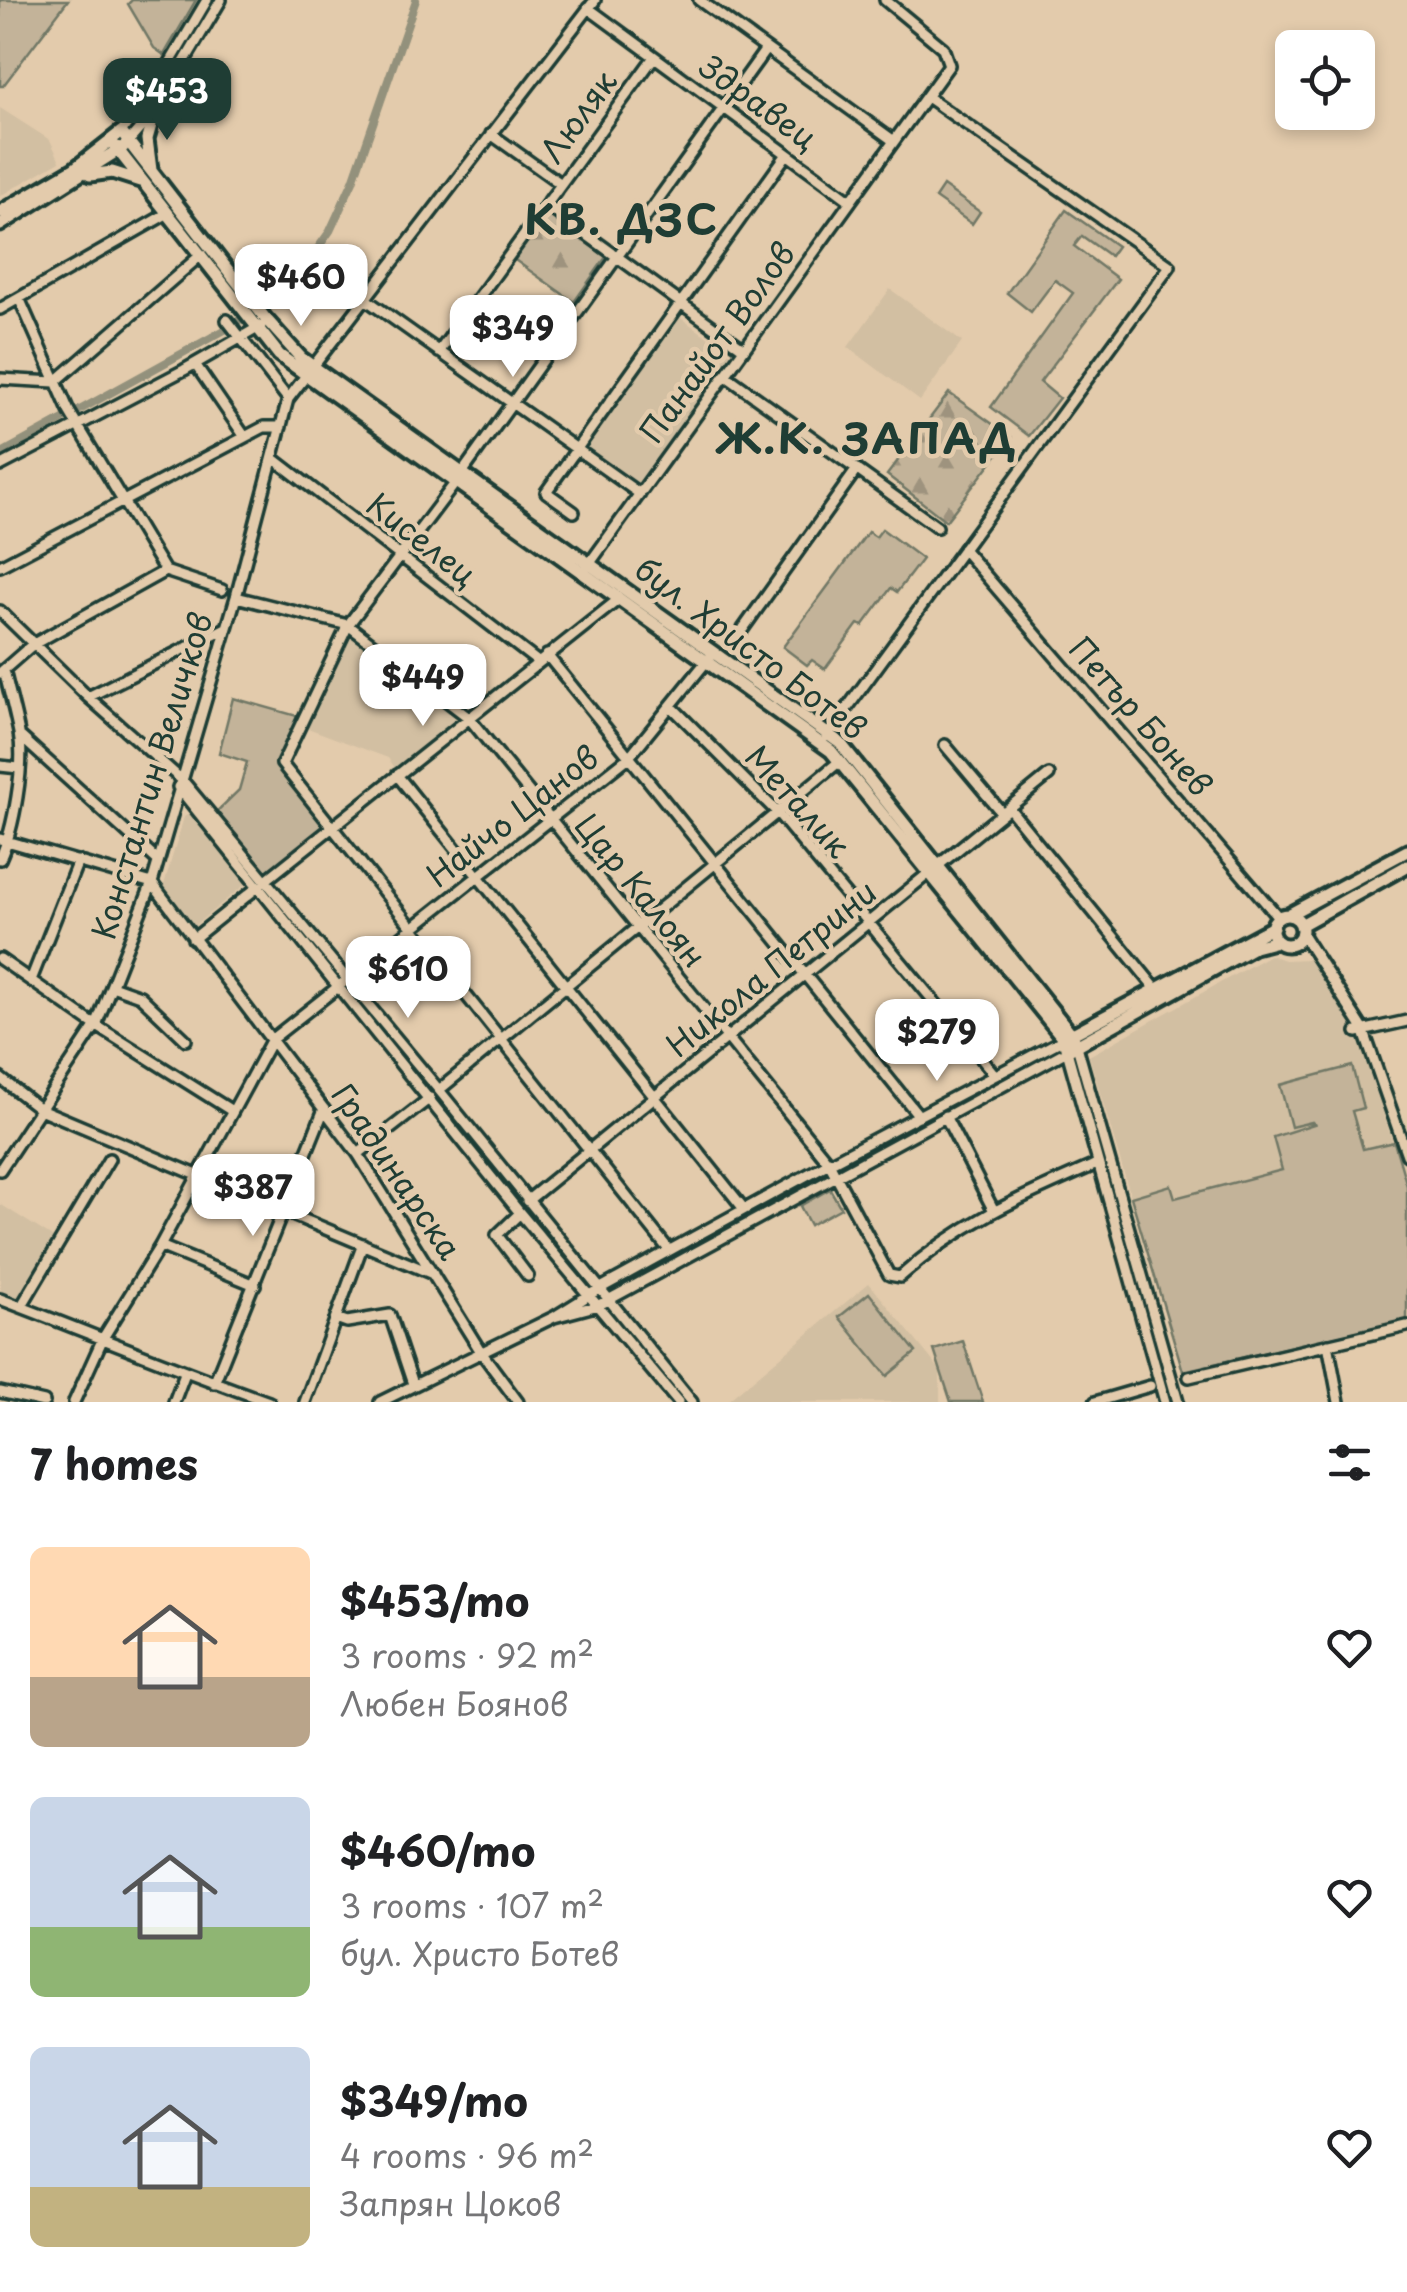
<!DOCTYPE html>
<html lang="en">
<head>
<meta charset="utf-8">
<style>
  body { margin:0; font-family:"Playpen Sans",sans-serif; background:#f6f6f6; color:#202124; height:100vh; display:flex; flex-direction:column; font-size:38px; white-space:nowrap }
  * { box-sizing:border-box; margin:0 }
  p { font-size:32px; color:#757577 }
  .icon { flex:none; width:55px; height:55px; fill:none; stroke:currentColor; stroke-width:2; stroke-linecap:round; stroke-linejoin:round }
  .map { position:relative; height:1402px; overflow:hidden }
  .drawer { display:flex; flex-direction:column; background:#fff; flex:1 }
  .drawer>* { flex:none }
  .fabs { position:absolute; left:1275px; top:30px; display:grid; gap:20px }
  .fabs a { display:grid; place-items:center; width:100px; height:100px; border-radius:15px; background:#fff; box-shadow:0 5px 15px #0003; font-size:50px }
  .price { position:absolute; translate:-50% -85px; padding:0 22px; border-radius:20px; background:#fff; color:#222; font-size:32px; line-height:65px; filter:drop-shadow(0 2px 5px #0008) }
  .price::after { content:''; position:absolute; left:50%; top:60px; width:30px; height:22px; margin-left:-15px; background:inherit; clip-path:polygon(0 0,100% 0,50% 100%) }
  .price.on { background:#1f3d34; color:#fff }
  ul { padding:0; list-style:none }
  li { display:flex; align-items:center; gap:30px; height:250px; padding:0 30px }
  li span { display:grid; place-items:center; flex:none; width:280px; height:200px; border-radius:15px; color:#555 }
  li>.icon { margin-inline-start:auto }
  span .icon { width:120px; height:120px; fill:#fffc; stroke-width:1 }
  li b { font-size:42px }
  h2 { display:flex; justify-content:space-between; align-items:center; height:120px; padding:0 30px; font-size:42px }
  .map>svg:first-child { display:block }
</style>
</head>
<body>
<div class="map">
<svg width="1407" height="1402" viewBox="0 0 1407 1402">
  <defs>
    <pattern id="forest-firs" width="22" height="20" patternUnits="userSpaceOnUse" patternTransform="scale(2.5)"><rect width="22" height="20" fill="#c3b399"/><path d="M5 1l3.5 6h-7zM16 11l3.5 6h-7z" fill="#9e937e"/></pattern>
  </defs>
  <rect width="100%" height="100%" fill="#e3cbac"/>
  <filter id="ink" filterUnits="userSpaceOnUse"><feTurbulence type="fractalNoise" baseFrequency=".01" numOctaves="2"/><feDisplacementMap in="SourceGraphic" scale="20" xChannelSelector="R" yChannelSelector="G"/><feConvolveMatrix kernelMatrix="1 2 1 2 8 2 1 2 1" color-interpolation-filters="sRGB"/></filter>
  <g filter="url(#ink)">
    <!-- built -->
    <path fill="#d2bfa2" d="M 0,108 L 50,140 L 60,161 L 0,196 Z
      M 890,289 L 962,342 L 920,401 L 848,347 Z
      M 678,316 L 732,354 L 635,489 L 581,450 Z
      M 350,635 L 457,719 L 395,768 L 388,758 L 305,727 Z
      M 195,810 L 253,878 L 194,926 L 163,888 L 184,817 Z
      M 1270,955 L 1284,960 L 1309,959 L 1357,1032 L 1407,1186 L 1407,1320 L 1183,1371 L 1089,1056 Z
      M 0,1204 L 57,1240 L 17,1298 L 0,1291 Z
      M 869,1283 L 940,1370 L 940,1402 L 726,1402 Z"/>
    <!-- green -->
    <path fill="#c3b399" stroke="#717866" stroke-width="2.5" d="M 0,0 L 68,0 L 3,86 L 0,86 Z
      M 132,0 L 196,0 L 164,55 L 154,48 L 128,4 Z
      M 943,186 L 980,212 L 972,224 L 935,198 Z
      M 1066,210 L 1117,246 L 1110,256 L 1082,236 L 1074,246 L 1118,279 L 1040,382 L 1059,398 L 1029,436 L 991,407 L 1073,293 L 1055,280 L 1031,312 L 1007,293 Z
      M 882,529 L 922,559 L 897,592 L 891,588 L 863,626 L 858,624 L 825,669 L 812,660 L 807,665 L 783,647 L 868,532 L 876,537 Z
      M 233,698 L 304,718 L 282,764 L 331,828 L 266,880 L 212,816 L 239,790 L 247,762 L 219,753 Z
      M 1352,1066 L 1363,1108 L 1352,1111 L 1363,1149 L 1394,1142 L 1407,1186 L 1407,1320 L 1183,1371 L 1131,1197 L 1171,1185 L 1175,1198 L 1282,1170 L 1273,1137 L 1314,1124 L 1312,1122 L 1291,1127 L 1280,1085 Z
      M 830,1189 L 841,1208 L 810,1225 L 800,1206 Z
      M 869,1293 L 916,1352 L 887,1376 L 839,1317 Z
      M 963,1341 L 983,1402 L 951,1402 L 934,1350 Z"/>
    <!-- forest -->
    <path fill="url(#forest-firs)" stroke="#717866" stroke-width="2.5" d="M 545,212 L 606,257 L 574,302 L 512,258 Z
      M 949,393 L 1011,437 L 946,521 L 887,475 Z"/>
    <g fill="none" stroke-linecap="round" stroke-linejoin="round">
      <!-- canal -->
      <path stroke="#93917b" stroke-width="8" d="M 0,454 L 230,327 L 298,276 L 330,231 L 353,181 L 416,0"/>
      <!-- minor casing -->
      <g stroke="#1f3d34" stroke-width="16">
        <path id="minor" d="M 699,0 L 894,141
          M 588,8 L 851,201
          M 121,132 L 158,83 L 207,0
          M 491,134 L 561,184
          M 128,142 L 155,111 L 221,0
          M 546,205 L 744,349
          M 19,298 L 69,411 L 165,571 L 222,590
          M 364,298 L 640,494
          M 0,309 L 168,213
          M 227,320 L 288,399
          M 439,352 L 654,57
          M 195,364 L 245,437
          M 725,375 L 937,527
          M 0,379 L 55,382 L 201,255
          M 273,458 L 538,662
          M 0,466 L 184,370 L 261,326
          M 462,473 L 766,49
          M 456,482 L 348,625 L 282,764 L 669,1250
          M 574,512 L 546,492 L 787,154
          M 963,549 L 1279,918
          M 0,566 L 264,427 L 281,427
          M 587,567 L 949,65 L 943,48 L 885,0
          M 236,597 L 348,625 L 469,718 L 829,1163 L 889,1275 L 900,1277 C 961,1222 1023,1196 1097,1164
          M 0,611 L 88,697 L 183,781 L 439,1090 L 692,1402
          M 743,629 L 857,469
          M 547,655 L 919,1116
          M 0,673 L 32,645 L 165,571
          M 88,697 L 226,628
          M 671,706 L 777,812 L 995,1075
          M 20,736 L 158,861
          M 826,737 L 1170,266 L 927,97
          M 945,745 L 1002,813
          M 0,766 L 19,768
          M 397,775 L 744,1209
          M 178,787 L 520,1213 L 678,1402
          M 1009,808 L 1156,989
          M 0,839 L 152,883 L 358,1154 L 481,1352 L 518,1402
          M 0,859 C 14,829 25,765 19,733 C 15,712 9,691 4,670
          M 266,880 L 619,599
          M 1302,934 L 1363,1029 L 1407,1155
          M 193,939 L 259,886
          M 0,959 L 89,1021 L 232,1111
          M 31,980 L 78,861
          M 112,986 L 140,996 L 186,1040
          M 1357,1032 L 1407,1021
          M 1077,1046 L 1178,1402
          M 0,1078 L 40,1109 L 433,1274
          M 439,1090 L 840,761
          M 945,1116 L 993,1209
          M 358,1154 L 430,1098
          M 0,1170 L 96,1025 L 152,883 L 236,597 L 288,399 L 595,0
          M 527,1201 L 1049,775
          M 520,1213 L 497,1235 L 528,1276
          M 160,1246 L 255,1285
          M 0,1299 C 90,1333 178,1370 269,1402
          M 21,1307 L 109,1159
          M 554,1317 L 599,1305 L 1067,1051 L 1165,1402
          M 336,1318 L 347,1322 L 390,1315 L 413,1384
          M 1328,1344 L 1339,1402
          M 1189,1377 L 1407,1326
          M 214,1383 L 324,1109
          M 0,1392 L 44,1402
          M 74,1402 L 103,1338 L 160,1246 L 272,1039 L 629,757 L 710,657
          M 174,1402 L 185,1373
          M 305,1402 L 363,1244
          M 380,1402 L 554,1317 L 599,1289 L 829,1163 L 1064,1039
          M 1095,1402 L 1150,1386"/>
      </g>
      <!-- major casing -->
      <g stroke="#1f3d34" stroke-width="19">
        <path id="major" d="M 111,141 L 279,355 L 831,751 L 1064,1039 L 1067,1051 L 1254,947 L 1277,941
          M 151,170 L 147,139 L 155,111
          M 90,175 L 112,172 L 140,181
          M 0,212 L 74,169 L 121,132 L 265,318 L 301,358 L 840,743 L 1072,1035 L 1077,1046
          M 0,225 L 123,147
          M 1288,915 L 1407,851
          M1272 930a15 15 0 1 1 30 0a15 15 0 1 1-30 0Z
          M 1301,925 L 1407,866
          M 1067,1037 L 1273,927"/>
      </g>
      <!-- minor -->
      <use href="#minor" stroke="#e3cbac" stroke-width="9"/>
      <!-- major -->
      <use href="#major" stroke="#e3cbac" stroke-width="11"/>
    </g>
  </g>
  <g text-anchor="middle" stroke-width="9" stroke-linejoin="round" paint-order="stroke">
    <!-- street labels -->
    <g font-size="32" fill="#1f3d34" stroke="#e3cbac">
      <text transform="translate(758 103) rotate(36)" y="11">Здравец</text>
      <text transform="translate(579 117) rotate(-54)" y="11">Люляк</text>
      <text transform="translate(718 343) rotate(-54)" y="11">Панайот Волов</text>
      <text transform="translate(421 540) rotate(38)" y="11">Киселец</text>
      <text transform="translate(750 649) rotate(37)" y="11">бул. Христо Ботев</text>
      <text transform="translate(1140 717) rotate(49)" y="11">Петър Бонев</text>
      <text transform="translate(153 776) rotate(-73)" y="11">Константин Величков</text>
      <text transform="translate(797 802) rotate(48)" y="11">Металик</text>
      <text transform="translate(513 817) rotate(-38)" y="11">Найчо Цанов</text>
      <text transform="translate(640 891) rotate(51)" y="11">Цар Калоян</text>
      <text transform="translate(772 969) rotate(-39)" y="11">Никола Петрини</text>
      <text transform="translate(396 1172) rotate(56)" y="11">Градинарска</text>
    </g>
    <!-- district labels -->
    <g font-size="42" font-weight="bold" letter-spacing="2.5" fill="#1f3d34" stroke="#e3cbac">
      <text x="622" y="235">КВ. ДЗС</text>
      <text x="867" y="454">Ж.К. ЗАПАД</text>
    </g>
  </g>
</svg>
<div class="fabs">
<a><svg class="icon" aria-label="locate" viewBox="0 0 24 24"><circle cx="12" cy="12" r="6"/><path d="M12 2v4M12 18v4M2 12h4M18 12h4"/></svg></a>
</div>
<b class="price on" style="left:167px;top:143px">$453</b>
<b class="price" style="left:301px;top:329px">$460</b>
<b class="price" style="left:513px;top:380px">$349</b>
<b class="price" style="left:423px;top:729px">$449</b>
<b class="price" style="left:408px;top:1021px">$610</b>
<b class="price" style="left:937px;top:1084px">$279</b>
<b class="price" style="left:253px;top:1239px">$387</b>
</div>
<section class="drawer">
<h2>7 homes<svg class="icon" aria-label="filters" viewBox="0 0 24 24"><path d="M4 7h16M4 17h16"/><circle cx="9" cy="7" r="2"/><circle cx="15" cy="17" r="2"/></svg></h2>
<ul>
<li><span style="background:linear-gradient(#ffd9b3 65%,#b9a48a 0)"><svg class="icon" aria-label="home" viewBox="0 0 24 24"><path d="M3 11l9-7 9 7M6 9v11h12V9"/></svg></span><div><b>$453/mo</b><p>3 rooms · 92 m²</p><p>Любен Боянов</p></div><svg class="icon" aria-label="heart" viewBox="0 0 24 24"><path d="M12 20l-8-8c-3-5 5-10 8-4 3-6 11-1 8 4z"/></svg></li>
<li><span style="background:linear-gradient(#c9d6e8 65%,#8fb573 0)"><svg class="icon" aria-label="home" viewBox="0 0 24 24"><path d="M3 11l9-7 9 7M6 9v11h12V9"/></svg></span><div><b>$460/mo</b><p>3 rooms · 107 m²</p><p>бул. Христо Ботев</p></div><svg class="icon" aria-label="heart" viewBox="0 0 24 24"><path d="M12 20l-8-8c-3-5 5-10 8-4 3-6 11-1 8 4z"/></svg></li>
<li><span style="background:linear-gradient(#c9d6e8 70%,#c2b280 0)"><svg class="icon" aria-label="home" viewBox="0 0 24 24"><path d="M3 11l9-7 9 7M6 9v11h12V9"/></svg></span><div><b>$349/mo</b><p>4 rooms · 96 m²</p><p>Запрян Цоков</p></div><svg class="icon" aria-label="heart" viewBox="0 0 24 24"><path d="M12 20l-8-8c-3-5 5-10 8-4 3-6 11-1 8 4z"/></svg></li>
</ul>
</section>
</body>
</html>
